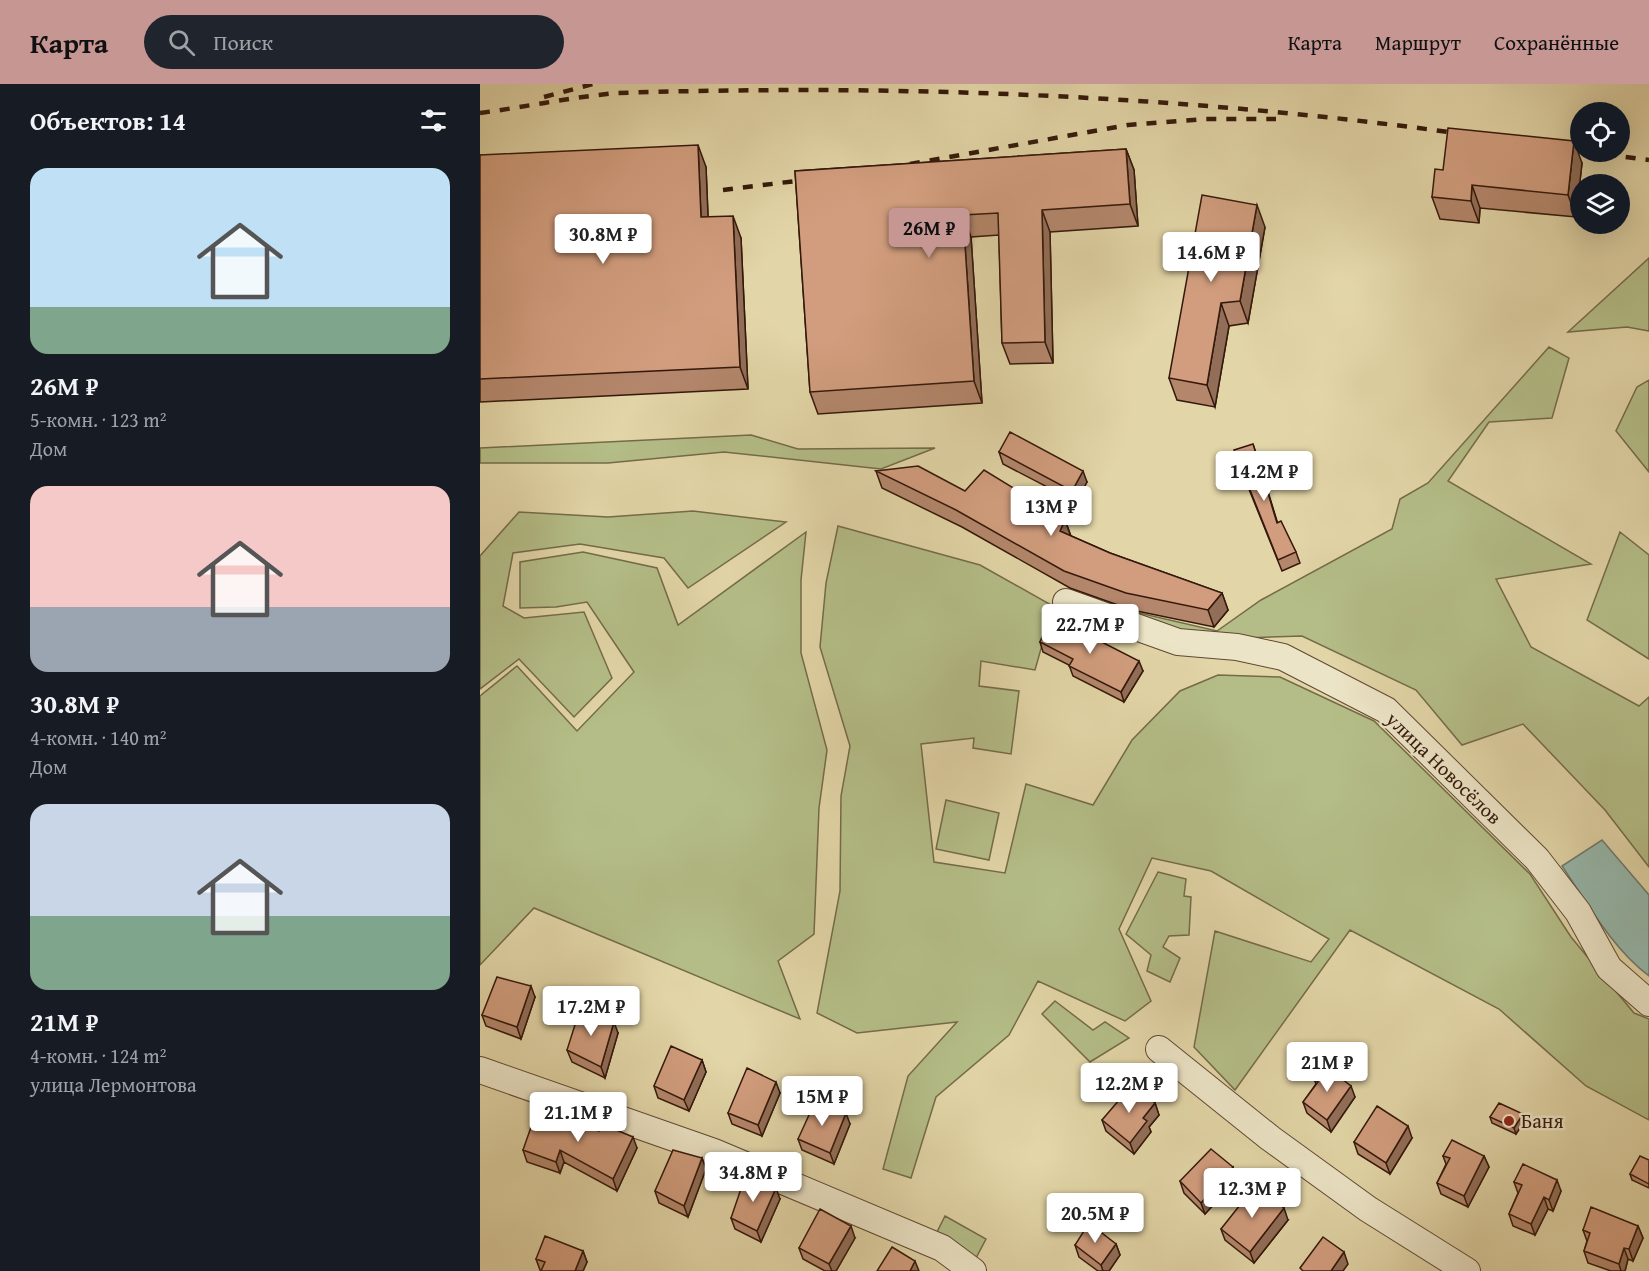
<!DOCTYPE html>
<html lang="ru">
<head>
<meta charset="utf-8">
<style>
  body { margin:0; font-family:"Gentium Book Plus",serif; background:#20242c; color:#f1f3f6; height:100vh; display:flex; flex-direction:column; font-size:22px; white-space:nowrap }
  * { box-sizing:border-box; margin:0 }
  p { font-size:20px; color:#9ea1a6 }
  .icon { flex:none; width:33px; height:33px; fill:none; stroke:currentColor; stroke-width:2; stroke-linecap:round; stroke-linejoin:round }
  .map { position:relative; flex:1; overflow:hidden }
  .drawer { display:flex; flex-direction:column; background:#171b24; width:480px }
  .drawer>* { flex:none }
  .tools { position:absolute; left:1090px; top:18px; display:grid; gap:12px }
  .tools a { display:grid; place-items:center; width:60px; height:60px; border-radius:50%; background:#171b24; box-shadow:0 6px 24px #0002; font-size:30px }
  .price { position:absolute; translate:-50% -51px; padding:0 14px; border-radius:6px; background:#fff; color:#222; font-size:20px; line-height:39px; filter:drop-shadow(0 2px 3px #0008) }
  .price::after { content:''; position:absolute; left:50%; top:36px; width:18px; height:14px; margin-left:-9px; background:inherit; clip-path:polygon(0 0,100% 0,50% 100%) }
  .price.on { background:#c59692; color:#111 }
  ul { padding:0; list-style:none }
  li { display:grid; align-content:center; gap:12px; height:318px; padding:0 30px }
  li span { display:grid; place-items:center; height:186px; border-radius:18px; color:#555 }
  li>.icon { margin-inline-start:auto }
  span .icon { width:108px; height:108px; fill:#fffc; stroke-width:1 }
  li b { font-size:26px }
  h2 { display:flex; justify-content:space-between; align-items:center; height:72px; padding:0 30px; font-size:26px }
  header { display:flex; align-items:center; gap:36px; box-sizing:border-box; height:84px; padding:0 30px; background:#c59692; color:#111 }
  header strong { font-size:28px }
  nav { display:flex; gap:33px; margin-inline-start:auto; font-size:21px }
  .search { width:420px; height:54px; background:#20242c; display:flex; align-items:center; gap:15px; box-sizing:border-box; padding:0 21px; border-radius:33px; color:#9ea1a6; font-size:22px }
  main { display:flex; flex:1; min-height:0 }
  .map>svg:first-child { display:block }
</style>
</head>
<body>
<header>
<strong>Карта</strong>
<div class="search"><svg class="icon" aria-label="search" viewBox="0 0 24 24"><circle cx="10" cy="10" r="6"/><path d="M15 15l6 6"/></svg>Поиск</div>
<nav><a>Карта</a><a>Маршрут</a><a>Сохранённые</a></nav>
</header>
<main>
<section class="drawer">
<h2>Объектов: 14<svg class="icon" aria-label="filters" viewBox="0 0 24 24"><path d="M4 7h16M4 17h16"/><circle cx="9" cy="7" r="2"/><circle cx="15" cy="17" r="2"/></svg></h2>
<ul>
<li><span style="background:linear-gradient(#bfe0f5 75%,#7fa58c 0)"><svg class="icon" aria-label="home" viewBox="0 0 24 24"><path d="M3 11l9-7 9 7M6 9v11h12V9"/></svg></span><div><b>26M ₽</b><p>5-комн. · 123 m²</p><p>Дом</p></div></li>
<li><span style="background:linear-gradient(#f6c9c9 65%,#9aa5b1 0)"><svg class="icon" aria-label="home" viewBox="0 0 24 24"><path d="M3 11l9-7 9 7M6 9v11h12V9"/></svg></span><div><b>30.8M ₽</b><p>4-комн. · 140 m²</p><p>Дом</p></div></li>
<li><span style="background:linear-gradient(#c9d6e8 60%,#7fa58c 0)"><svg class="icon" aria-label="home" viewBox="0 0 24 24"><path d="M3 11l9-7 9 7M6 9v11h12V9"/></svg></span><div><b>21M ₽</b><p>4-комн. · 124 m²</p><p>улица Лермонтова</p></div></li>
</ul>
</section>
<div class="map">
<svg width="1169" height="1187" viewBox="0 0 1169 1187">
  <rect width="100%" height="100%" fill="#e2d5a7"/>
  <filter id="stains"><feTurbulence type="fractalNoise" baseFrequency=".00333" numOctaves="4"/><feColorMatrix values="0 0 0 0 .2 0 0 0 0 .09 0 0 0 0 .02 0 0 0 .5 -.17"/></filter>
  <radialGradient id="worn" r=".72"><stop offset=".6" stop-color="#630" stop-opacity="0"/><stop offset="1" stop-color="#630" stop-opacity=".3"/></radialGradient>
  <!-- green -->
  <path fill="#b4bd87" stroke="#746b49" stroke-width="1.5" d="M 1169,174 L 1169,247 L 1147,243 L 1088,248 Z
    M 1069,263 L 1089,274 L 1072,334 L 1009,338 L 968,397 L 1111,480 L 1016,495 L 1051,563 L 1159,622 L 1169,613 L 1169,783 L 1125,726 L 1043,640 L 982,661 L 936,606 L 822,552 L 731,555 L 616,519 L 737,547 L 781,516 L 912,445 L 920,415 L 948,399 Z
    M 1169,296 L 1169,388 L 1136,347 L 1157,303 Z
    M 271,351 L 318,365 L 455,364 L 401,385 L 244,368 L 128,379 L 0,379 L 0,364 Z
    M 213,427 L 306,438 L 208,504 L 184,474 L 100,460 L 33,469 L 23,522 L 44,534 L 104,528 L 132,594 L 94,633 L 39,575 L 0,605 L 0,472 L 39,428 L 128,433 Z
    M 358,442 L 500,481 L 573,522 L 555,586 L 501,577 L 499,602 L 539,607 L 531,670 L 493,664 L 494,654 L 441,660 L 454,778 L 525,789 L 546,700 L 613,721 L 652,656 L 700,607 L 738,591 L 800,593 L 894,637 L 1050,790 L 1091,853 L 1154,929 L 1169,935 L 1169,1036 L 1106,1002 L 1019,925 L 870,846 L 755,1006 L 714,963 L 735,847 L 831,878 L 849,855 L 731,787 L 672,774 L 639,845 L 671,917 L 645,937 L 558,897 L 529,951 L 456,1013 L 431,1094 L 403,1085 L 428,992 L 477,938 L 377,949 L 337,929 L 360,807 L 361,712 L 370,662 L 340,563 L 346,499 Z
    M 326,448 L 321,496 L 321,569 L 347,666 L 339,724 L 334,850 L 298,877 L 320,935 L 54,824 L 0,881 L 0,612 L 37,582 L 97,647 L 154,588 L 107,518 L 76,523 L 40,524 L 40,478 L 103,468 L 177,484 L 198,541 Z
    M 1140,448 L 1169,471 L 1169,575 L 1107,536 Z
    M 466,716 L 519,729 L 509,776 L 456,765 Z
    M 678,788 L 706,795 L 704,812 L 711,813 L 709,851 L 689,852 L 683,863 L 700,874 L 690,898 L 667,887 L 671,871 L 646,850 Z
    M 575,917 L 613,946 L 625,938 L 649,954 L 610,978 L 562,930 Z
    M 465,1132 L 506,1155 L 496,1174 L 455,1152 Z"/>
  <!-- water -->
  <path fill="#95b8ac" stroke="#6e786c" stroke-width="1.5" d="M 1122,756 L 1169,811 L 1169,892 C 1132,864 1108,820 1082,782 Z"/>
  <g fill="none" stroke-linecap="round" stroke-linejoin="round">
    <!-- street casing -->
    <g stroke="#604832" stroke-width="28">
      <path id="street" d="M 586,518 L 698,558 L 757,563 L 803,573 L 906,626 L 1057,775 L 1098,828 L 1129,884 L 1169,919
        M 679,965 L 790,1054 L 888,1125 L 987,1187
        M 0,986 L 234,1068 L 462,1164 L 493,1187"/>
    </g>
    <!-- street -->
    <use href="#street" stroke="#ece4c6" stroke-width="26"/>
    <!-- rail -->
    <path stroke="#34190b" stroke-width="4.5" stroke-dasharray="10 10" stroke-linecap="butt" d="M 64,13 L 113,0
      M 0,29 C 45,23 92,13 137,9 C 420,0 703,11 983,50
      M 1106,68 L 1169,76
      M 430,80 L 648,41 L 726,35 L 796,35
      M 243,106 L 332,95"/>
  </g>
  <!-- wall -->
  <path fill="#b4876c" stroke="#34190b" stroke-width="1.5" d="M 646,65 L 654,86 L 658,142 L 570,148 L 573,279 L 530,280 L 522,259 L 519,151 L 491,153 L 502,319 L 338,330 L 330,308 L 315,87 Z
    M 0,71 L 226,83 L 228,133 L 261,154 L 268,305 L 0,318 Z
    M 1102,79 L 1096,133 L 1000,124 L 999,139 L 960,135 L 952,113 L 963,86 Z
    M 785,143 L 768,239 L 749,242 L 735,323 L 697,316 L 689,294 Z
    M 519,368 L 607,398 L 596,418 L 523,380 Z
    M 777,372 L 797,438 L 816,468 L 820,479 L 802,487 L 758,378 Z
    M 396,387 L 585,436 L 591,452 L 630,469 L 742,509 L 748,526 L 734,543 L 652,526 L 590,504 L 482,443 L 402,404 Z
    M 560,558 L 663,587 L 644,618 L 593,592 L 589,581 L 563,568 Z
    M 55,913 L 41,955 L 6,942 L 2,931 Z
    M 138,949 L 125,994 L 92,978 L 87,966 Z
    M 222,976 L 226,988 L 209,1027 L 178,1014 L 174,1002 Z
    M 834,995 L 875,1013 L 851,1048 L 827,1029 L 823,1018 L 836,1000 Z
    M 300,1009 L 282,1052 L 252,1040 L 248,1029 Z
    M 675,1019 L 679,1031 L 669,1043 L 671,1048 L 654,1070 L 626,1047 L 622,1036 Z
    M 1043,1030 L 1045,1036 L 1036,1050 L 1012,1039 L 1010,1033 Z
    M 370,1040 L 354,1080 L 322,1066 L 318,1055 Z
    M 932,1054 L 910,1090 L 878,1070 L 874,1058 Z
    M 157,1064 L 137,1107 L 84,1078 L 80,1089 L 47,1078 L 43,1066 Z
    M 963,1072 L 1004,1072 L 1009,1083 L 988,1123 L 961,1110 L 957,1099 L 966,1080 Z
    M 222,1074 L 226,1085 L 208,1133 L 179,1119 L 175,1107 Z
    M 1169,1076 L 1169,1104 L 1152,1096 L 1150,1090 Z
    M 753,1083 L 757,1095 L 725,1130 L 704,1109 L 700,1097 Z
    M 1034,1098 L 1081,1107 L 1073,1127 L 1068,1125 L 1055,1151 L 1033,1142 L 1029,1130 L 1038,1109 Z
    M 300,1115 L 281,1158 L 255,1145 L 251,1134 Z
    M 808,1136 L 774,1179 L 745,1156 L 741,1145 Z
    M 1158,1142 L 1163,1154 L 1153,1177 L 1148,1175 L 1145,1187 L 1131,1187 L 1108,1179 L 1104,1167 L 1107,1157 L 1103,1146 Z
    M 375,1154 L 356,1187 L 345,1187 L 323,1175 L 319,1164 Z
    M 636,1160 L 640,1171 L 629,1187 L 618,1187 L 599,1173 L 595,1161 Z
    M 103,1167 L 107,1178 L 103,1187 L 61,1187 L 60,1186 L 56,1175 Z"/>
  <!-- shaded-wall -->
  <path fill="#926e58" stroke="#34190b" stroke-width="1.5" d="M 1094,57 L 1102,79 L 1096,133 L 1088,111 Z
    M 218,61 L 226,83 L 229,155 L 221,133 Z
    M 646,65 L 654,86 L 658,142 L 650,120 Z
    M 992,101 L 1000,124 L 999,139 L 991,117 Z
    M 777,121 L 785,143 L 768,239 L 760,217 Z
    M 562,126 L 570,148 L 573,279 L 565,258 Z
    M 483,131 L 491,153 L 502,319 L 494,297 Z
    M 253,132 L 261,154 L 268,305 L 260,283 Z
    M 741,219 L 749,242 L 735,323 L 727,301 Z
    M 773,360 L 777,372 L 801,450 L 797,439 Z
    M 603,387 L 607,398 L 596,418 L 592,407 Z
    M 585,436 L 591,453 L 580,447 Z
    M 742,509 L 748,526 L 734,543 L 728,526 Z
    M 659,577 L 663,587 L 644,618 L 641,608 Z
    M 51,902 L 55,913 L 41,955 L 37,943 Z
    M 134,938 L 138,949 L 125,994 L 121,983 Z
    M 222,976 L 226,988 L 209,1027 L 204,1016 Z
    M 296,998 L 300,1009 L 282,1052 L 278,1041 Z
    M 871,1002 L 875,1013 L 851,1048 L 847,1036 Z
    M 675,1019 L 679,1031 L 669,1043 L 671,1048 L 654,1070 L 650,1059 L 663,1034 Z
    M 366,1029 L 370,1040 L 354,1080 L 350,1069 Z
    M 1043,1030 L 1045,1036 L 1036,1050 L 1034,1044 Z
    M 928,1042 L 932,1054 L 910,1090 L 906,1079 Z
    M 153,1053 L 157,1064 L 137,1107 L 133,1095 Z
    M 80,1066 L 84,1078 L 80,1089 L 76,1078 Z
    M 1004,1072 L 1009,1083 L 988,1123 L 984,1112 Z
    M 222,1074 L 226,1085 L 208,1133 L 204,1122 Z
    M 753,1083 L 757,1095 L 725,1130 L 721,1119 Z
    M 1077,1096 L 1081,1107 L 1073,1127 L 1069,1116 Z
    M 296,1104 L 300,1115 L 281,1158 L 277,1147 Z
    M 1064,1113 L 1068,1125 L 1055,1151 L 1051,1140 Z
    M 804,1124 L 808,1136 L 774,1179 L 770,1168 Z
    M 371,1142 L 375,1154 L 356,1187 L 352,1187 L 349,1180 Z
    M 1158,1142 L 1163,1154 L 1153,1177 L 1149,1165 Z
    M 636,1160 L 640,1171 L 629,1187 L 623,1187 L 621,1181 Z
    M 1144,1164 L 1148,1175 L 1145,1187 L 1141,1187 L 1139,1180 Z
    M 103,1167 L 107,1178 L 103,1187 L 95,1187 Z
    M 864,1168 L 868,1180 L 863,1187 L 851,1187 Z
    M 435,1177 L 439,1187 L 430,1187 Z"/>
  <!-- building -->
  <path fill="#d19d7e" stroke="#34190b" stroke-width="1.5" d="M 968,44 L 1094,57 L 1088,111 L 992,101 L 991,117 L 952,113 L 955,85 L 963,86 Z
    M 218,61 L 221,133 L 253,132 L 260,283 L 0,295 L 0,71 Z
    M 646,65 L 650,120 L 562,126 L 565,258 L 522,259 L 518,129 L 483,131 L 494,297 L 330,308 L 315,87 Z
    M 722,111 L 777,121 L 760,217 L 741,219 L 727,301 L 689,294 Z
    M 530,348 L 603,387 L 592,407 L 519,368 Z
    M 773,360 L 797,439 L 801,437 L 816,468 L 798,476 L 754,366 Z
    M 438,382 L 485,407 L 504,386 L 585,436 L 580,447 L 630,469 L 742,509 L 728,526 L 646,509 L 584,487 L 476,426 L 396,387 Z
    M 571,532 L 659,577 L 641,608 L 589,582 L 593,575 L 560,558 Z
    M 17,893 L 51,902 L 37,943 L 2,931 Z
    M 100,925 L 134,938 L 121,983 L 87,966 Z
    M 191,962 L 222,976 L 204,1016 L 174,1002 Z
    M 844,981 L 871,1002 L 847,1036 L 823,1018 L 838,998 L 834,995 Z
    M 267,984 L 296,998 L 278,1041 L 248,1029 Z
    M 652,1001 L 675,1019 L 663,1034 L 667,1037 L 650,1059 L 622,1036 Z
    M 335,1018 L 366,1029 L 350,1069 L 318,1055 Z
    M 1019,1019 L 1043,1030 L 1034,1044 L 1010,1033 Z
    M 897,1022 L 928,1042 L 906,1079 L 874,1058 Z
    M 57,1026 L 119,1047 L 122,1040 L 153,1053 L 133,1095 L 80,1066 L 76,1078 L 43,1066 Z
    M 972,1056 L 1004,1072 L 984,1112 L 957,1099 L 970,1074 L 963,1072 Z
    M 731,1065 L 753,1083 L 721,1119 L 700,1097 Z
    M 193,1066 L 222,1074 L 204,1122 L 175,1107 Z
    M 1160,1072 L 1169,1076 L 1169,1100 L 1150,1090 Z
    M 1043,1080 L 1077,1096 L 1069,1116 L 1064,1113 L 1051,1140 L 1029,1130 L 1042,1101 L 1034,1098 Z
    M 265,1093 L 296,1104 L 277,1147 L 251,1134 Z
    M 775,1102 L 804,1124 L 770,1168 L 741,1145 Z
    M 1111,1123 L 1158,1142 L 1149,1165 L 1144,1164 L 1139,1180 L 1104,1167 L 1110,1149 L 1103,1146 Z
    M 340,1125 L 371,1142 L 349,1180 L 319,1164 Z
    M 609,1139 L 636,1160 L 621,1181 L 595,1161 Z
    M 65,1152 L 103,1167 L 95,1187 L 61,1187 L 65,1178 L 56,1175 Z
    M 843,1153 L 864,1168 L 851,1187 L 823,1187 L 820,1184 Z
    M 412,1163 L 435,1177 L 430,1187 L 397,1187 Z"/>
  <!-- markers -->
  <circle fill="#8f2418" stroke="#ece4c6" stroke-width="2" cx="1029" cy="1037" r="6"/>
  <g text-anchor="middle" stroke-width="5" stroke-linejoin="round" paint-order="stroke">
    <!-- street labels -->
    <g font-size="20" fill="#34190b" stroke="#ece4c6">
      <text transform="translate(964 684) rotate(44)" y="7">улица Новосёлов</text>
    </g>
    <!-- poi labels -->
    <g font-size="20" fill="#34190b" stroke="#ece4c6" text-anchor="start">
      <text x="1041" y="1044">Баня</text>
    </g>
  </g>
  <rect width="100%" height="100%" filter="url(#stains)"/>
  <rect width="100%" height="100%" fill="url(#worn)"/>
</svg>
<div class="tools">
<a><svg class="icon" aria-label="locate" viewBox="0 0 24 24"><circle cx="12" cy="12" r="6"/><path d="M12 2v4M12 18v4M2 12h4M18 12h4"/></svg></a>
<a><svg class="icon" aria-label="layers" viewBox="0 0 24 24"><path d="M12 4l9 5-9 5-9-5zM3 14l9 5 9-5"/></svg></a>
</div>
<b class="price on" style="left:449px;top:175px">26M ₽</b>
<b class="price" style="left:123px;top:181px">30.8M ₽</b>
<b class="price" style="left:731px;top:199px">14.6M ₽</b>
<b class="price" style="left:784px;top:418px">14.2M ₽</b>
<b class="price" style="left:571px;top:453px">13M ₽</b>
<b class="price" style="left:610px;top:571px">22.7M ₽</b>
<b class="price" style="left:111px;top:953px">17.2M ₽</b>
<b class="price" style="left:847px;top:1009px">21M ₽</b>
<b class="price" style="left:649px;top:1030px">12.2M ₽</b>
<b class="price" style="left:342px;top:1043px">15M ₽</b>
<b class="price" style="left:98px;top:1059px">21.1M ₽</b>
<b class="price" style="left:273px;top:1119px">34.8M ₽</b>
<b class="price" style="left:772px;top:1135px">12.3M ₽</b>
<b class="price" style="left:615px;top:1160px">20.5M ₽</b>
</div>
</main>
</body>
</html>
